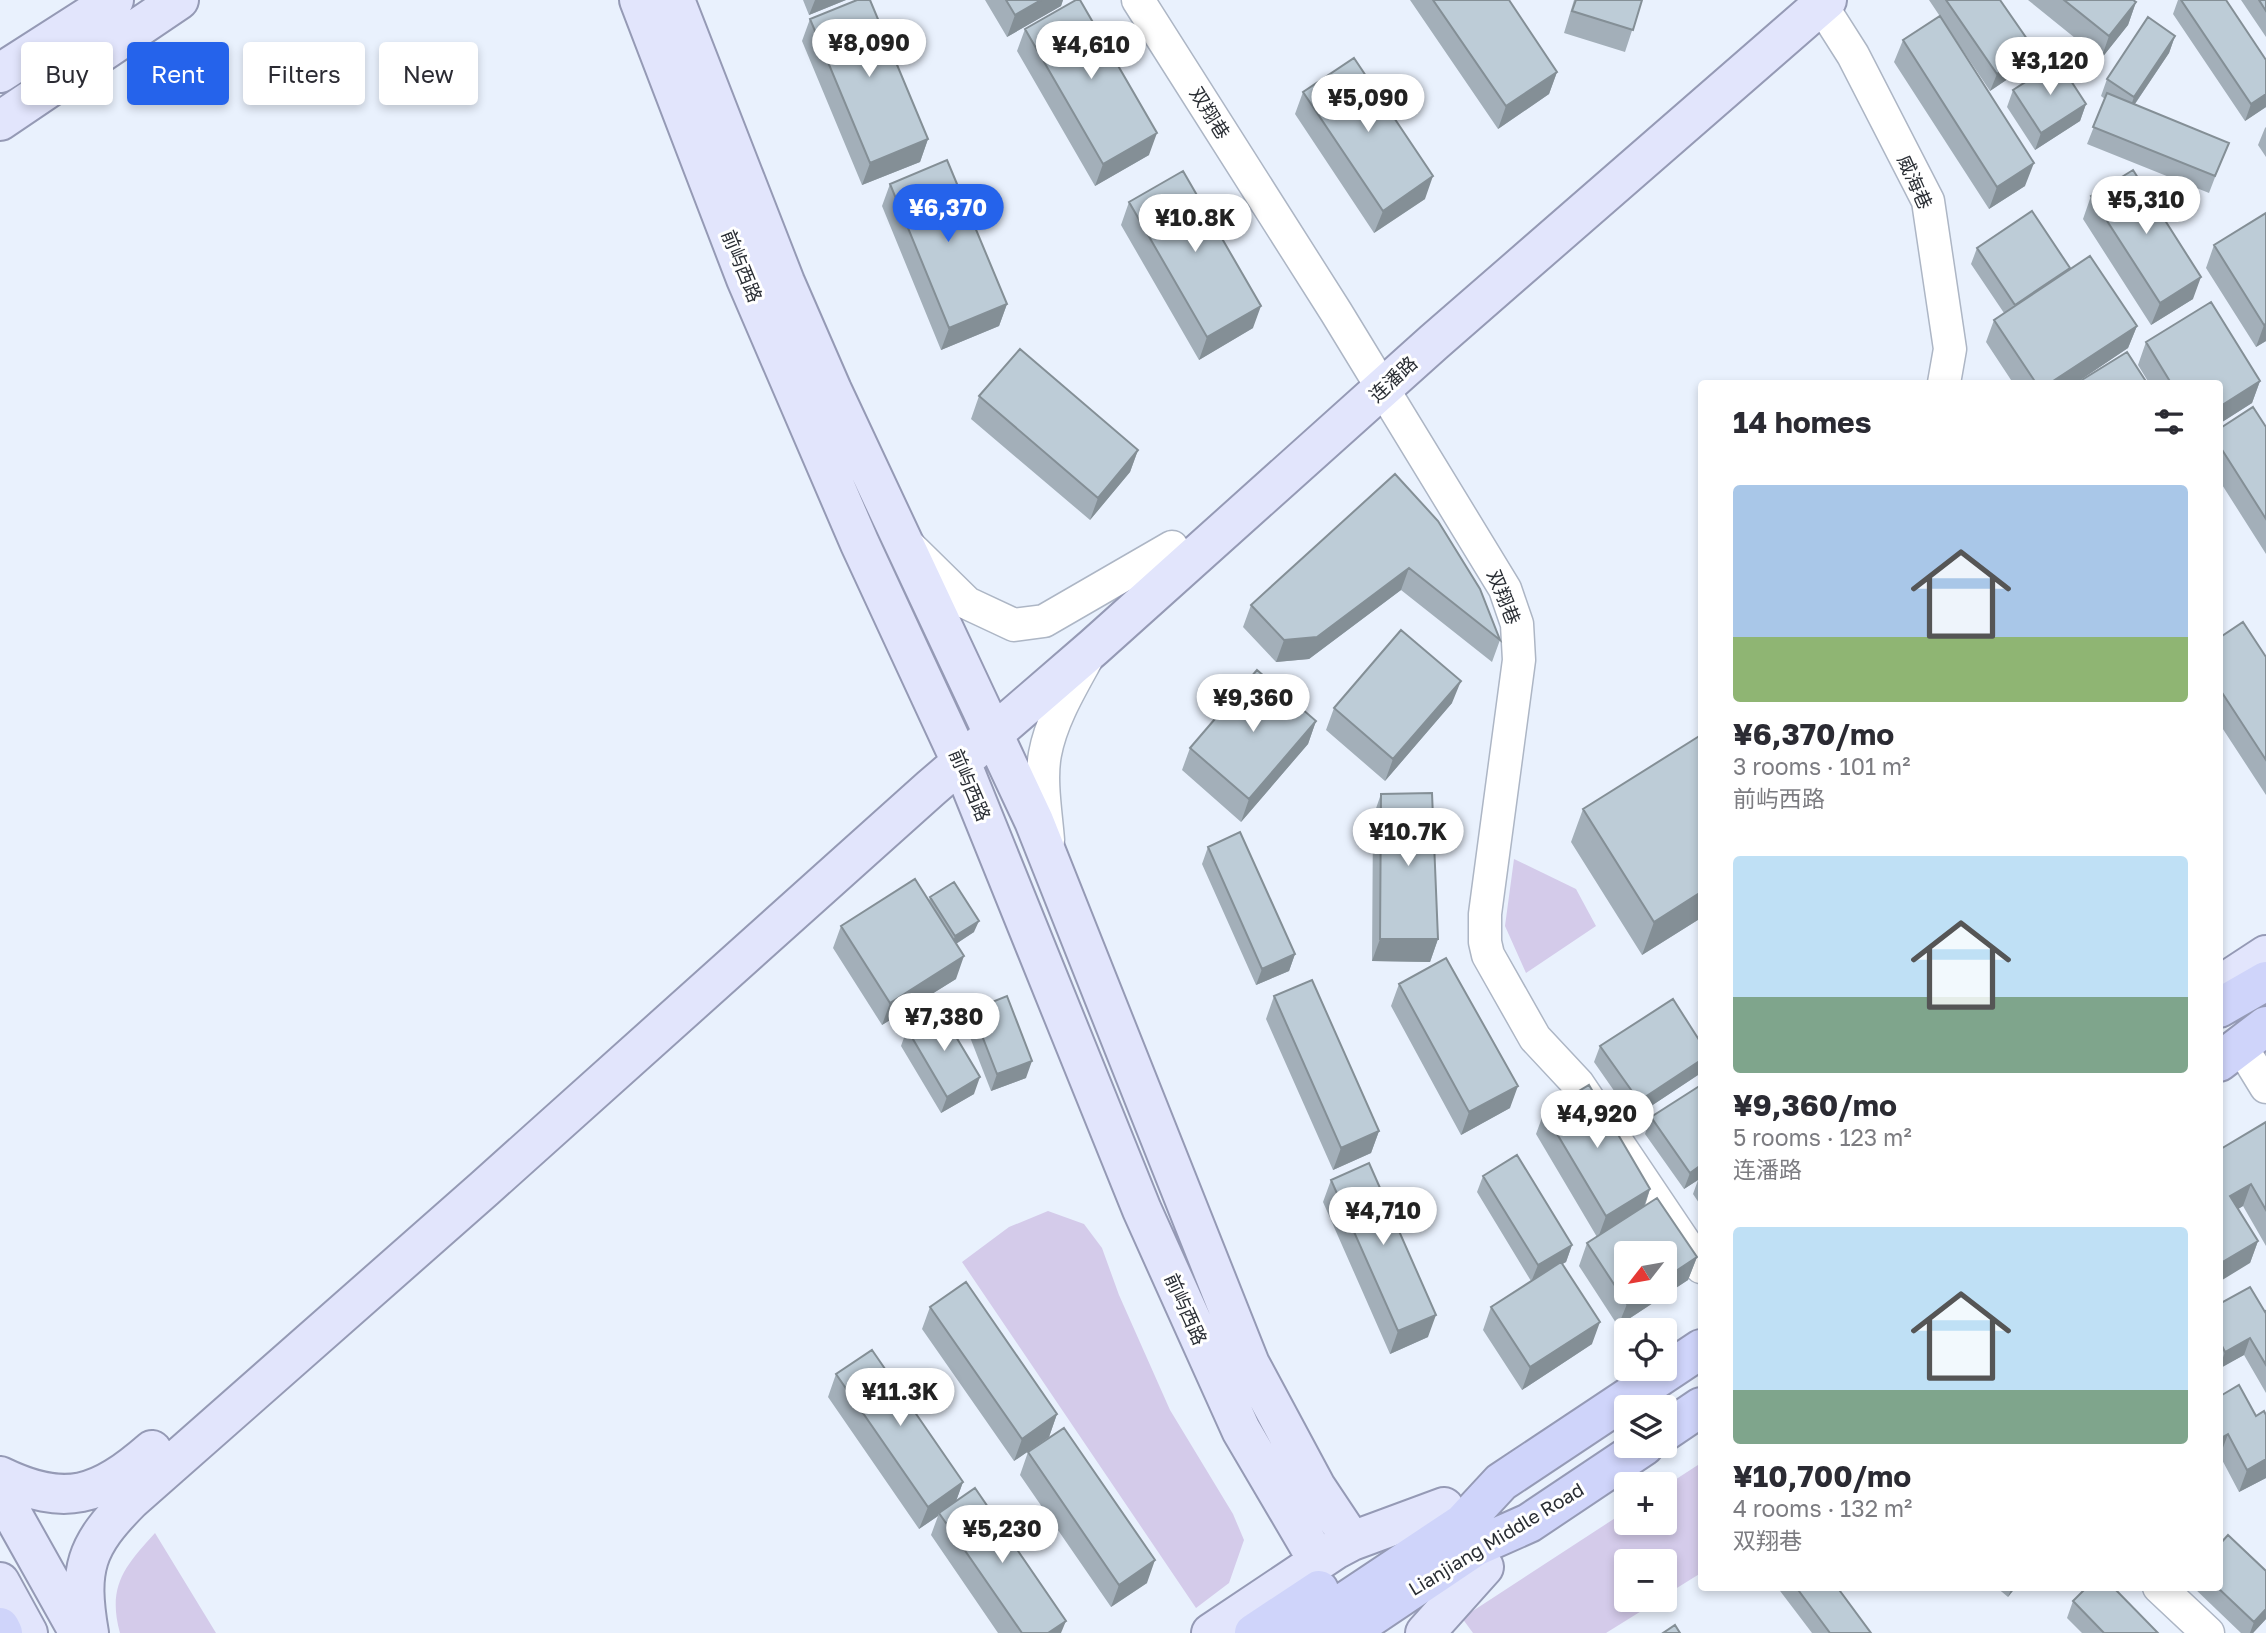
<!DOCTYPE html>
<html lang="en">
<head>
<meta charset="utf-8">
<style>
  body { margin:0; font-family:"Golos Text","Noto Sans SC",sans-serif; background:#f2f2f3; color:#2b2b33; height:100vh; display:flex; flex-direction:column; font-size:26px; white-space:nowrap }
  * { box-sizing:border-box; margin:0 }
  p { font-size:23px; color:#7c7c81 }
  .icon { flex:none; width:38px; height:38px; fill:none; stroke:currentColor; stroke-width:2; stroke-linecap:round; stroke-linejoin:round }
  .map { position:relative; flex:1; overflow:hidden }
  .panel { position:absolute; left:1698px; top:380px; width:525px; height:1211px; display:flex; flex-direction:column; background:#fff; border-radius:7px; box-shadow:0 4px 10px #0003 }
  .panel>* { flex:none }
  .hud { position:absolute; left:21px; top:42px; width:665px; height:63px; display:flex; gap:14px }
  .needle { width:46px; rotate:239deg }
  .controls { position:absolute; left:1614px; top:1241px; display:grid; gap:14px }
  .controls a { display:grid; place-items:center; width:63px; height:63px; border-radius:7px; background:#fff; box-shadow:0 4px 10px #0003; font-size:35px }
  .price { position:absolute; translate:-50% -60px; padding:0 16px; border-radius:24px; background:#fff; color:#222; font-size:23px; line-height:46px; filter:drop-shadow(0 2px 4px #0008) }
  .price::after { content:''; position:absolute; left:50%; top:42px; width:21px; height:16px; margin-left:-10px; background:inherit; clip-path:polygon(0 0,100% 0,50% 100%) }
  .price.current { background:#2563eb; color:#fff }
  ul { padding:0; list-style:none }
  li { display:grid; align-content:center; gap:14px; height:371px; padding:0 35px }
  li span { display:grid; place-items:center; height:217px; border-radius:7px; color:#555 }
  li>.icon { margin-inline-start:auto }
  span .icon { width:126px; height:126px; fill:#fffc; stroke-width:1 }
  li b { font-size:30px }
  h2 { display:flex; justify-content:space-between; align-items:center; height:84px; padding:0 35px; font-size:30px }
  .chip { padding:0 24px; border-radius:7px; background:#fff; box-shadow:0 4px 10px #0003; font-size:24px; line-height:63px }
  .chip.current { background:#2563eb; color:#fff }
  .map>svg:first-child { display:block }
</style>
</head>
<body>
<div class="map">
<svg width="2266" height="1633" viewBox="0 0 2266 1633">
  <rect width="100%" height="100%" fill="#e9f1fd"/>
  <!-- green -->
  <path fill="#d4cbea" d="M 1514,859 L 1576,889 L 1596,926 L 1526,973 L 1505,926 Z
    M 1048,1211 L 1084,1224 L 1102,1248 L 1119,1295 L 1170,1410 L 1233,1514 L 1244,1540 L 1229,1583 L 1196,1608 L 962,1262 L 1009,1227 Z
    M 1701,1463 L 1701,1573 L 1664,1596 L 1664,1561 L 1626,1561 L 1626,1600 L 1659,1600 L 1606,1633 L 1473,1633 L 1462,1618 L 1626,1511 L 1626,1522 L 1664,1522 L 1664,1487 Z
    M 155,1533 L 216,1633 L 120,1633 C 107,1586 125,1566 155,1533 Z"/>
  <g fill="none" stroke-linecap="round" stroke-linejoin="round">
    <!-- minor casing -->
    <g stroke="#adb6c5" stroke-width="35">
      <path id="minor" d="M 1138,0 L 1336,312 L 1505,589 L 1517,624 L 1519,660 L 1485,914 L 1485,942 L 1488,955 L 1535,1038 L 1578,1084 L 1701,1267
        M 1818,0 L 1853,55 L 1928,201 L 1950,349 L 1944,383
        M 910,547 L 967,603 L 1014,625 L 1044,621 L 1172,547
        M 1048,840 C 1046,814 1040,780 1045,754 C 1051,721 1070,689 1086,660
        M 2247,1056 L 2266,1087
        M 2159,1587 L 2208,1633"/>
    </g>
    <!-- major casing -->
    <g stroke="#959ab5" stroke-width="42">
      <path id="major" d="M 639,0 L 746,279 L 860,544 L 961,762 L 1142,1210 L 1241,1430 L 1318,1561
        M 675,0 L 785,282 L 832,390 L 1034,821 L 1250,1364 L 1316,1487 L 1352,1541
        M 0,73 L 114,0
        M 0,121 L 179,0
        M 2219,991 L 2234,976 L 2266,955
        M 0,1476 C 66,1508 99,1496 152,1450
        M 0,1492 L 79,1633
        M 0,1582 L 28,1633
        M 89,1633 C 78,1569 85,1546 131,1500 L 485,1188 L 931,788 L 1094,647 L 1434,342 L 1827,0
        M 1211,1633 L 1335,1550 L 1352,1541 L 1444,1507
        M 1425,1633 L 1484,1567"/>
    </g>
    <!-- highway casing -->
    <g stroke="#959ab5" stroke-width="42">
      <path id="highway" d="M 2219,1008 L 2266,981
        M 2219,1062 L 2266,1026
        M 1664,1432 L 1701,1407
        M 0,1627 L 3,1633
        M 1254,1633 L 1319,1590
        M 1298,1633 L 1463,1523 L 1501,1482 L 1701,1349
        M 1347,1633 L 1475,1547 L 1529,1523 L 1644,1446"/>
    </g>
    <!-- minor -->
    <use href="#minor" stroke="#fff" stroke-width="32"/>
    <!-- major -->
    <use href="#major" stroke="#e2e5fc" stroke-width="38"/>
    <!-- highway -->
    <use href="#highway" stroke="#cfd4fa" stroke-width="38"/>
  </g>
  <!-- wall -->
  <path fill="#a3afb9" d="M 803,0 L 846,0 L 809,15 Z
    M 985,0 L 1063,0 L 1061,6 L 1007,37 Z
    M 1410,0 L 1509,0 L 1557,72 L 1549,94 L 1498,129 Z
    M 1574,0 L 1642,0 L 1625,52 L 1564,33 Z
    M 1929,0 L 2000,0 L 2027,66 L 1990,91 Z
    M 2028,0 L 2133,0 L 2136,2 L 2128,25 L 2101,59 Z
    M 2178,0 L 2181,0 L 2266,60 L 2266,107 L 2245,121 L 2173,14 Z
    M 2241,0 L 2266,0 L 2266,37 Z
    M 810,19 L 928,139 L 920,162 L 862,185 L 802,41 Z
    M 1025,29 L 1149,155 L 1095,186 L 1017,51 Z
    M 2175,36 L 2169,53 L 2135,104 L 2222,159 L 2209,193 L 2087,144 L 2105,99 L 2101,96 L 2107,79 Z
    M 1903,40 L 2025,186 L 1989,209 L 1894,62 Z
    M 2013,90 L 2086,104 L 2080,121 L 2035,150 L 2007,107 Z
    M 1303,92 L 1425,199 L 1374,233 L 1295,114 Z
    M 2266,127 L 2266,157 L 2258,145 L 2265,128 Z
    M 890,184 L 1007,304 L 999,326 L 941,350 L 882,206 Z
    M 2091,196 L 2193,299 L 2151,325 L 2083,219 Z
    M 1129,202 L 1253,328 L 1199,360 L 1121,225 Z
    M 2266,213 L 2266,341 L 2256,347 L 2206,268 L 2214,245 Z
    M 1977,248 L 2070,268 L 2070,270 L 2137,326 L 2128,348 L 2076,383 L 2013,383 L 1986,342 L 1994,320 L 2004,313 L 1971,264 Z
    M 2146,342 L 2260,381 L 2252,403 L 2219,424 L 2219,383 L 2149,383 L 2138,365 Z
    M 979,396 L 1138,450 L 1130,472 L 1090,520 L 971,419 Z
    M 2266,427 L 2266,554 L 2219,480 L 2219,429 Z
    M 1395,474 L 1500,640 L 1492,662 L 1401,590 L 1309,659 L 1276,662 L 1243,627 L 1251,605 Z
    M 2219,638 L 2266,657 L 2266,795 L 2219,723 Z
    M 1452,703 L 1385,781 L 1326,730 L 1334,708 Z
    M 1316,721 L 1308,744 L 1241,822 L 1182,770 L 1190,748 Z
    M 1381,794 L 1438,939 L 1430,962 L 1372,961 L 1373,817 Z
    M 1583,809 L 1701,918 L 1642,955 L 1571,842 Z
    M 1208,847 L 1295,954 L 1289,971 L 1256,985 L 1202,864 Z
    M 930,897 L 974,932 L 956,944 L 956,979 L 882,1025 L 833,948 L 841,926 L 929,901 Z
    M 1399,984 L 1510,1108 L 1461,1135 L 1391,1006 Z
    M 1274,996 L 1379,1131 L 1371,1153 L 1333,1170 L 1266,1019 Z
    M 972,1010 L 1026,1078 L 991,1091 L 966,1027 Z
    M 907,1029 L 974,1094 L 941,1113 L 901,1046 Z
    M 1701,1043 L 1701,1073 L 1633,1118 L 1594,1062 L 1600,1046 Z
    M 1701,1085 L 1701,1206 L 1693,1194 L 1698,1180 L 1684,1189 L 1645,1134 L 1651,1117 Z
    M 1544,1112 L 1650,1189 L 1645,1206 L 1697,1257 L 1688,1280 L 1618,1326 L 1579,1266 L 1587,1243 L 1597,1237 L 1536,1134 Z
    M 2266,1122 L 2266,1246 L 2243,1206 L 2238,1209 L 2258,1241 L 2250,1263 L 2219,1150 Z
    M 1483,1176 L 1572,1245 L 1566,1262 L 1562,1264 L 1592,1344 L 1522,1390 L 1483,1330 L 1491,1307 L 1531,1281 L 1477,1192 Z
    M 1331,1180 L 1428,1337 L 1390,1354 L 1323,1202 Z
    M 2219,1304 L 2265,1312 L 2266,1311 L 2266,1393 L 2244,1355 L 2219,1368 Z
    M 930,1307 L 1057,1414 L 1049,1437 L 1014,1461 L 922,1329 Z
    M 836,1374 L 963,1482 L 956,1501 L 1061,1633 L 998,1633 L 931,1535 L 938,1516 L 919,1529 L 828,1397 Z
    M 2222,1395 L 2256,1416 L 2266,1415 L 2266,1478 L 2239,1492 L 2220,1456 Z
    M 1028,1452 L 1147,1583 L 1111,1607 L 1020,1475 Z
    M 2266,1571 L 2266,1619 L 2253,1633 L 2241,1633 L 2193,1587 L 2219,1587 Z
    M 1777,1587 L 1837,1587 L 1871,1633 L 1812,1633 Z
    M 1996,1587 L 2016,1587 L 2008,1597 Z
    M 2073,1601 L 2158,1633 L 2082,1633 L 2067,1618 Z"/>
  <!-- shaded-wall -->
  <path fill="#848f96" d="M 815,0 L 846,0 L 809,15 Z
    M 1041,0 L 1063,0 L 1061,6 L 1007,37 L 1015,15 Z
    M 2136,2 L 2128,25 L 2101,59 L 2109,36 Z
    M 2175,36 L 2169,53 L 2128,114 L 2134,97 Z
    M 2034,49 L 2027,66 L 1990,91 L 1997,74 Z
    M 1557,72 L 1549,94 L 1498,129 L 1506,106 Z
    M 2266,94 L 2266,107 L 2245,121 L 2251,104 Z
    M 2086,104 L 2080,121 L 2035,150 L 2041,133 Z
    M 1157,133 L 1149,155 L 1095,186 L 1103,164 Z
    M 928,139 L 920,162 L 862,185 L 870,163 Z
    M 2034,163 L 2025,186 L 1989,209 L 1997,187 Z
    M 1433,176 L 1425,199 L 1374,233 L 1383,211 Z
    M 2201,277 L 2193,299 L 2151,325 L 2160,303 Z
    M 1007,304 L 999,326 L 941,350 L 949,328 Z
    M 1261,306 L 1253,328 L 1199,360 L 1207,337 Z
    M 2266,324 L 2266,341 L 2256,347 L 2264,325 Z
    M 2137,326 L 2128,348 L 2076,383 L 2050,383 Z
    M 2260,381 L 2252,403 L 2219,424 L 2219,407 Z
    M 1138,450 L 1130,472 L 1090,520 L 1098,498 Z
    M 1409,568 L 1401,590 L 1309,659 L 1276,662 L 1284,640 Z
    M 1461,681 L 1452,703 L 1385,781 L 1393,759 Z
    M 1316,721 L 1308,744 L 1241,822 L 1249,799 Z
    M 1701,892 L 1701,918 L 1642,955 L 1654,922 Z
    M 979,921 L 974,932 L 951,947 L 955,936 Z
    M 1380,939 L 1438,939 L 1430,962 L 1372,961 Z
    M 1295,954 L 1289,971 L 1256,985 L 1262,969 Z
    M 964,956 L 956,979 L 882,1025 L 890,1003 Z
    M 1701,1060 L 1701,1073 L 1633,1118 L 1639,1101 Z
    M 1032,1061 L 1026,1078 L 991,1091 L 997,1074 Z
    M 980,1077 L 974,1094 L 941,1113 L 947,1097 Z
    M 1518,1086 L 1510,1108 L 1461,1135 L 1469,1112 Z
    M 1379,1131 L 1371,1153 L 1333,1170 L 1341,1148 Z
    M 1701,1165 L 1701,1178 L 1699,1177 L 1698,1180 L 1684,1189 L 1690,1173 Z
    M 2251,1184 L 2243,1206 L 2222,1219 L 2230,1196 Z
    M 1650,1189 L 1642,1212 L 1598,1238 L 1606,1216 Z
    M 2258,1241 L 2250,1263 L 2219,1282 L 2219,1264 Z
    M 1572,1245 L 1566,1262 L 1531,1282 L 1538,1265 Z
    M 1697,1257 L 1688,1280 L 1618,1326 L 1627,1304 L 1645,1292 L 1664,1292 L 1664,1279 Z
    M 1436,1315 L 1428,1337 L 1390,1354 L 1398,1331 Z
    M 1600,1322 L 1592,1344 L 1522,1390 L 1530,1367 Z
    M 2250,1338 L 2244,1355 L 2219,1369 L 2225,1352 Z
    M 1057,1414 L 1049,1437 L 1014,1461 L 1022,1439 Z
    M 2228,1434 L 2220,1456 L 2219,1457 L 2219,1439 Z
    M 2266,1459 L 2266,1478 L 2239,1492 L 2247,1470 Z
    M 963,1482 L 955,1504 L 939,1513 L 938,1516 L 919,1529 L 928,1507 Z
    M 1155,1560 L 1147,1583 L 1111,1607 L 1119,1585 Z
    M 2012,1587 L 2016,1587 L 2008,1597 Z
    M 2266,1609 L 2266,1619 L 2253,1633 L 2250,1633 L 2254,1622 Z
    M 1066,1621 L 1061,1633 L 1048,1633 Z"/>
  <!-- building -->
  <path fill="#bdccd7" stroke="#848f96" stroke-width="2" d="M 857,0 L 870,0 L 928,139 L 870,163 L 810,19 Z
    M 1006,0 L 1041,0 L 1015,15 Z
    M 1076,0 L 1080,0 L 1157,133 L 1103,164 L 1025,29 Z
    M 1433,0 L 1509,0 L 1557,72 L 1506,106 Z
    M 1576,0 L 1642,0 L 1633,30 L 1572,11 Z
    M 1946,0 L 2000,0 L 2034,49 L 1997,74 Z
    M 2064,0 L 2133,0 L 2136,2 L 2109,36 Z
    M 2181,0 L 2226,0 L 2266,60 L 2266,94 L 2251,104 Z
    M 2259,0 L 2266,0 L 2266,11 Z
    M 1940,16 L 2034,163 L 1997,187 L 1903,40 Z
    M 2148,17 L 2175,36 L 2134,97 L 2107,79 Z
    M 1354,58 L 1433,176 L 1383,211 L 1303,92 Z
    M 2058,61 L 2086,104 L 2041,133 L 2013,90 Z
    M 2107,93 L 2229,143 L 2215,176 L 2093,127 Z
    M 947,160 L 1007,304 L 949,328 L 890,184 Z
    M 2133,170 L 2201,277 L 2160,303 L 2091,196 Z
    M 1183,171 L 1261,306 L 1207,337 L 1129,202 Z
    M 2032,211 L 2070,268 L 2015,305 L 1977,248 Z
    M 2266,213 L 2266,324 L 2264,325 L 2214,245 Z
    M 2090,256 L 2137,326 L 2050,383 L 2036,383 L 1994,320 Z
    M 2211,302 L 2260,381 L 2219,407 L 2219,383 L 2171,383 L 2146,342 Z
    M 1020,349 L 1138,450 L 1098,498 L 979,396 Z
    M 2127,352 L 2147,383 L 2077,383 Z
    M 2253,407 L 2266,427 L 2266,519 L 2219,445 L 2219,429 Z
    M 1395,474 L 1438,521 L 1480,589 L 1500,640 L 1409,568 L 1317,637 L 1284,640 L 1251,605 Z
    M 2243,622 L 2266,657 L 2266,760 L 2219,688 L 2219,638 Z
    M 1401,630 L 1461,681 L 1393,759 L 1334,708 Z
    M 1257,670 L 1316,721 L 1249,799 L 1190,748 Z
    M 1701,735 L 1701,892 L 1654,922 L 1583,809 Z
    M 1432,793 L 1438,939 L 1380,939 L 1381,794 Z
    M 1240,832 L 1295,954 L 1262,969 L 1208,847 Z
    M 915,879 L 964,956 L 890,1003 L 841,926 Z
    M 954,882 L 979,921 L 955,936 L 930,897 Z
    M 1446,958 L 1518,1086 L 1469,1112 L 1399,984 Z
    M 1312,980 L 1379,1131 L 1341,1148 L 1274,996 Z
    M 1007,996 L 1032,1061 L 997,1074 L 972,1010 Z
    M 1673,999 L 1701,1043 L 1701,1060 L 1639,1101 L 1600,1046 Z
    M 940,1010 L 980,1077 L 947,1097 L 907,1029 Z
    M 1589,1085 L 1650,1189 L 1606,1216 L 1544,1112 Z
    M 1701,1085 L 1701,1165 L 1690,1173 L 1651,1117 Z
    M 2266,1122 L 2266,1210 L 2251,1184 L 2230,1196 L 2258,1241 L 2219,1264 L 2219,1150 Z
    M 1517,1155 L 1572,1245 L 1538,1265 L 1483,1176 Z
    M 1369,1163 L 1436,1315 L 1398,1331 L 1331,1180 Z
    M 1657,1198 L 1697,1257 L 1664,1279 L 1664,1253 L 1626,1253 L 1626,1292 L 1645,1292 L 1627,1304 L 1587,1243 Z
    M 1561,1262 L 1600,1322 L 1530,1367 L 1491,1307 Z
    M 966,1282 L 1057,1414 L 1022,1439 L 930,1307 Z
    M 2250,1287 L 2265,1312 L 2266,1311 L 2266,1365 L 2250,1338 L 2225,1352 L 2219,1340 L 2219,1304 Z
    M 872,1350 L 963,1482 L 928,1507 L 836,1374 Z
    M 2239,1385 L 2256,1416 L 2264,1411 L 2266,1415 L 2266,1459 L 2247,1470 L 2228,1434 L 2219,1439 L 2219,1390 L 2222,1395 Z
    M 1064,1428 L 1155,1560 L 1119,1585 L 1028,1452 Z
    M 975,1488 L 1066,1621 L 1048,1633 L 1022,1633 L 939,1513 Z
    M 2228,1535 L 2266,1571 L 2266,1609 L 2254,1622 L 2217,1587 L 2219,1587 L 2219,1545 Z
    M 1796,1587 L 1837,1587 L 1871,1633 L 1830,1633 Z
    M 2087,1587 L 2113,1587 L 2158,1633 L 2104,1633 L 2073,1601 Z
    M 1675,1625 L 1680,1633 L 1663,1633 Z"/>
  <g text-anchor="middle" stroke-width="6" stroke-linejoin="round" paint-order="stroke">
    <!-- street labels -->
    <g font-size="19" fill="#2a2e34" stroke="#fff">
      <text transform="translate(1210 113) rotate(58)" y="7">双翔巷</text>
      <text transform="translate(1915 182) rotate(66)" y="7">威海巷</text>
      <text transform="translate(742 266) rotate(68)" y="7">前屿西路</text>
      <text transform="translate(1393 379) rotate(-43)" y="7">连潘路</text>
      <text transform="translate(1504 597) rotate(68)" y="7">双翔巷</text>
      <text transform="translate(970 785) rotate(67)" y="7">前屿西路</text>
      <text transform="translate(1186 1309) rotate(66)" y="7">前屿西路</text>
      <text transform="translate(1496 1539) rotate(-31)" y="7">Lianjiang Middle Road</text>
    </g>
  </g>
</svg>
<div class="controls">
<a><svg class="needle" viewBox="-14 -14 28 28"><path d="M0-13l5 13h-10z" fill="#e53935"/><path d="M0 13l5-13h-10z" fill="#7c7c81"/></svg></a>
<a><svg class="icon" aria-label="locate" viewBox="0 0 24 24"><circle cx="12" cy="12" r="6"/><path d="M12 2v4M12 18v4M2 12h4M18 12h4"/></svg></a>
<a><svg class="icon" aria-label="layers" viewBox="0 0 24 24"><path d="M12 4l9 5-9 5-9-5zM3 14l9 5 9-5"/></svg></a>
<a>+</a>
<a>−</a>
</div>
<b class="price" style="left:869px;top:79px">¥8,090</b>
<b class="price" style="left:1091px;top:81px">¥4,610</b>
<b class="price" style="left:2050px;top:97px">¥3,120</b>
<b class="price" style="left:1368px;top:134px">¥5,090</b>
<b class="price" style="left:2146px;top:236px">¥5,310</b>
<b class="price current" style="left:948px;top:244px">¥6,370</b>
<b class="price" style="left:1195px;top:254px">¥10.8K</b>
<b class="price" style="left:1253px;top:734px">¥9,360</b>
<b class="price" style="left:1408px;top:868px">¥10.7K</b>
<b class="price" style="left:944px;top:1053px">¥7,380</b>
<b class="price" style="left:1597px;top:1150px">¥4,920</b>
<b class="price" style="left:1383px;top:1247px">¥4,710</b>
<b class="price" style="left:900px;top:1428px">¥11.3K</b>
<b class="price" style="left:1002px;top:1565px">¥5,230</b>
<div class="hud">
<a class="chip">Buy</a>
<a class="chip current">Rent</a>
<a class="chip">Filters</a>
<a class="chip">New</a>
</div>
<section class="panel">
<h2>14 homes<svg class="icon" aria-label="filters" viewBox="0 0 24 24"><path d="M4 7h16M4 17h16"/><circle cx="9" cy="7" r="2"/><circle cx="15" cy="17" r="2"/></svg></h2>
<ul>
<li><span style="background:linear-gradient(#a9c7e8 70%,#8fb573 0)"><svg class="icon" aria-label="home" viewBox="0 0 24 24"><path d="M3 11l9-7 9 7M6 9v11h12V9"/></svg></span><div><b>¥6,370/mo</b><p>3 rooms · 101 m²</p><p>前屿西路</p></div></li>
<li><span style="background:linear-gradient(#bfe0f5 65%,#7fa58c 0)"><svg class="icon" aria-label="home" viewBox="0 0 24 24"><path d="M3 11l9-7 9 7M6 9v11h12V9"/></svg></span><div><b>¥9,360/mo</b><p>5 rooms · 123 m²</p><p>连潘路</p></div></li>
<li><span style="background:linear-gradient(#bfe0f5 75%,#7fa58c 0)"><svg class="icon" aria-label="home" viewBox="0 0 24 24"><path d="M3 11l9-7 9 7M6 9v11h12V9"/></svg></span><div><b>¥10,700/mo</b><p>4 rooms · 132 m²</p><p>双翔巷</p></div></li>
</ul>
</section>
</div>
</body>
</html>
